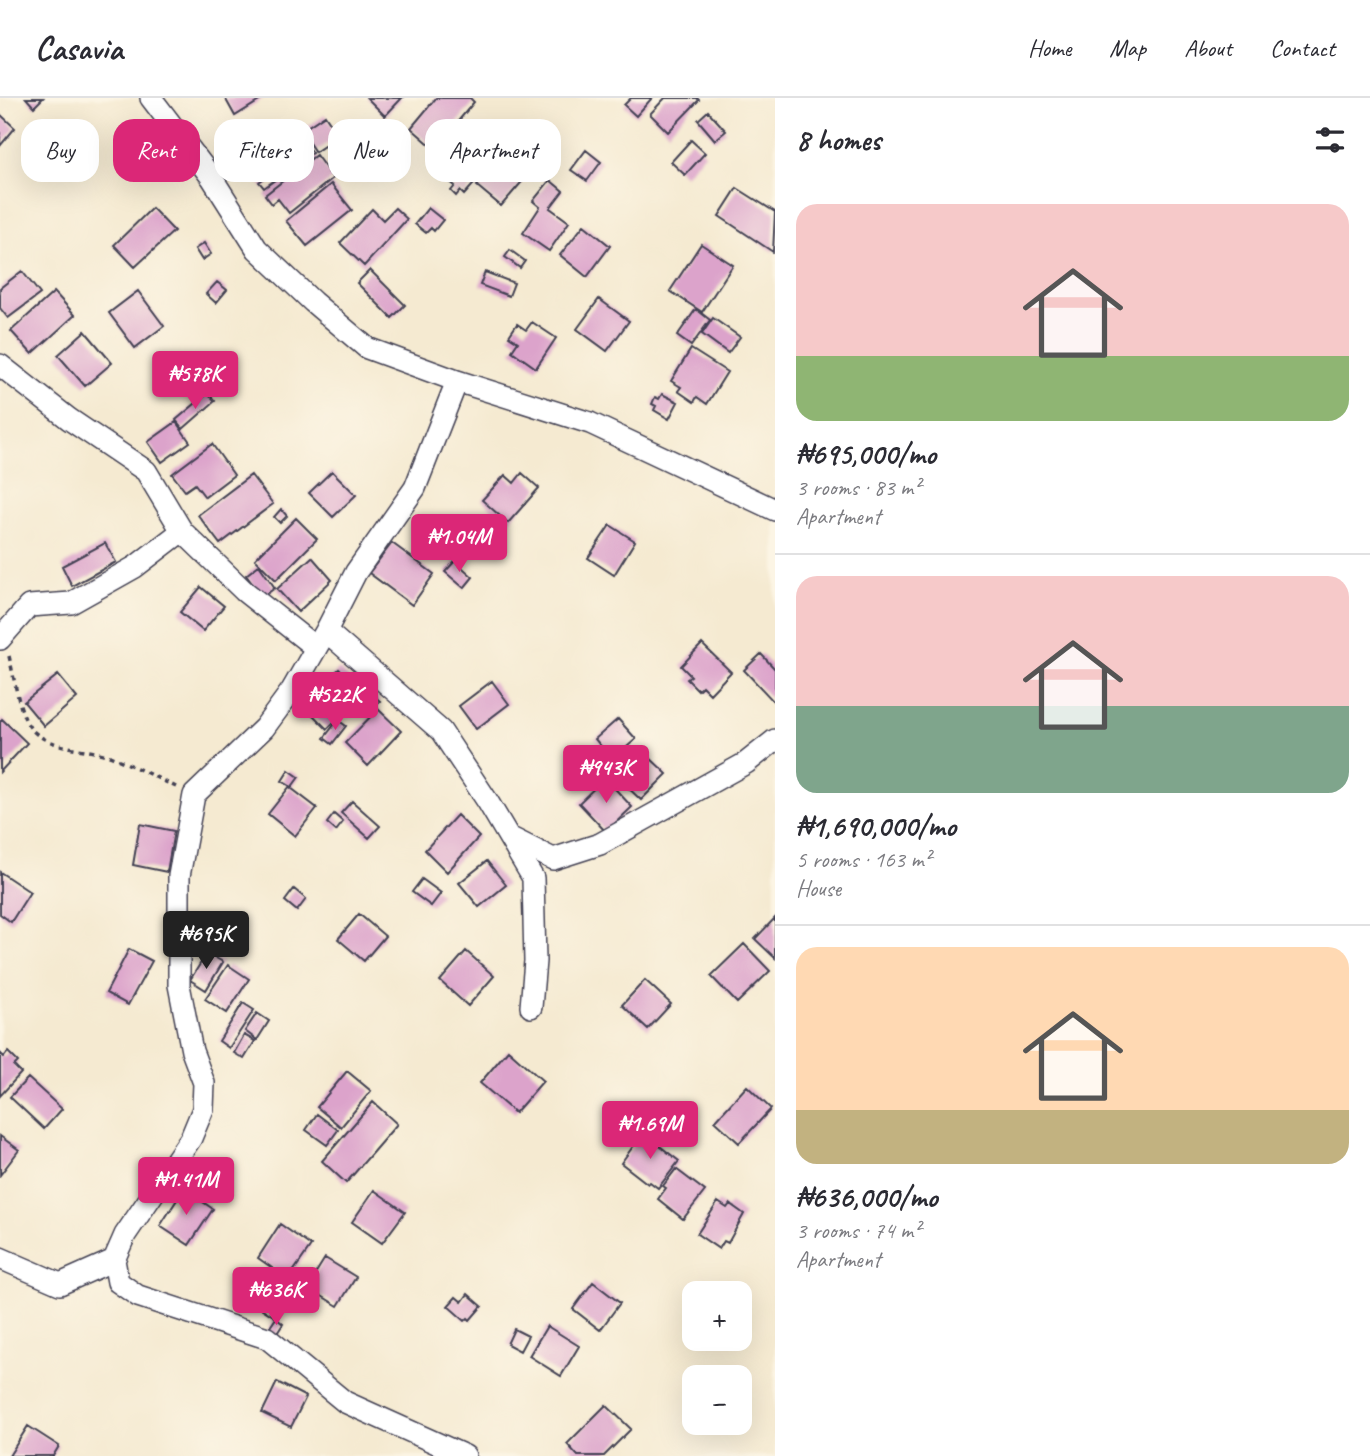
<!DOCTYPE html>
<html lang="en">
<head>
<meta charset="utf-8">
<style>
  body { margin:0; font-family:Caveat,sans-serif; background:#f7f7f7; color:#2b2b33; height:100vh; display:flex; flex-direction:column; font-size:26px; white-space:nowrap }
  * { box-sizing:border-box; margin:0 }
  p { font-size:23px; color:#7c7c81 }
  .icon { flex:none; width:38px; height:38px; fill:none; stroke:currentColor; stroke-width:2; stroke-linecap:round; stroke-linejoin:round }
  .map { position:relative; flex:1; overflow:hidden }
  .details { display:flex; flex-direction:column; background:#fff; width:595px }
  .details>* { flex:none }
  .top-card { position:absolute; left:21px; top:21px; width:648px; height:63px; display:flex; gap:14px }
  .controls { position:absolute; left:682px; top:1183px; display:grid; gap:14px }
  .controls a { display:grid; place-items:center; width:70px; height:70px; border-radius:14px; background:#fff; box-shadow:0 7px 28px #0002; font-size:35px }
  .price { position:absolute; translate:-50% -60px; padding:0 16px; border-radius:7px; background:#db2777; color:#fff; font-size:23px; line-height:46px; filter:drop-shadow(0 2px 4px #0008) }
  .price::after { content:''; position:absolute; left:50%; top:42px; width:21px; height:16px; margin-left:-10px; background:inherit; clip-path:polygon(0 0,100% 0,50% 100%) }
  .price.on { background:#222; color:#fff }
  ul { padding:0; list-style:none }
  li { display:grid; align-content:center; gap:14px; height:371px; padding:0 21px }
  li+li { border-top:2px solid #e1e1e2 }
  li span { display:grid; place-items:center; height:217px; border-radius:21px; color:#555 }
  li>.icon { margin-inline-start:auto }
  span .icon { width:126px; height:126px; fill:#fffc; stroke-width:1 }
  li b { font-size:30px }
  h2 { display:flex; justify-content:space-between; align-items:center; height:84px; padding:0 21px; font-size:30px }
  .chip { padding:0 24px; border-radius:21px; background:#fff; box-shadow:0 7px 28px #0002; font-size:24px; line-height:63px }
  .chip.on { background:#db2777; color:#fff }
  header { display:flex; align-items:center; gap:42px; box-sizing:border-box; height:98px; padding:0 35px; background:#fff; border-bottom:2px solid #e1e1e2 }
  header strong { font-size:33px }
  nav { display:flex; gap:38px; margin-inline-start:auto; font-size:24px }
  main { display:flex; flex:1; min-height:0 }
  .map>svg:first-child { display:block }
</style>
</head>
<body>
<header>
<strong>Casavia</strong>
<nav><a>Home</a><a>Map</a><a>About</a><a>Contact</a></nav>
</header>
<main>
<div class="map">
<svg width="775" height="1358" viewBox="0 0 775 1358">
  <rect width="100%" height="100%" fill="#fcf5e5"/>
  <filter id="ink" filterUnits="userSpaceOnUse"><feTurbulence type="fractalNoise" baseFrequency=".0143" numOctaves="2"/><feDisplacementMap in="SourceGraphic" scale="14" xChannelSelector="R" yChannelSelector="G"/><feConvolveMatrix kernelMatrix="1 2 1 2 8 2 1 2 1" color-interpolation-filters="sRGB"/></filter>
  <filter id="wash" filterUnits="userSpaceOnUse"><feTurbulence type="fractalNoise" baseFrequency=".00686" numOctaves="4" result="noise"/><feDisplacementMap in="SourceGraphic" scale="28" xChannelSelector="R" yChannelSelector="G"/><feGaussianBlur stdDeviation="1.57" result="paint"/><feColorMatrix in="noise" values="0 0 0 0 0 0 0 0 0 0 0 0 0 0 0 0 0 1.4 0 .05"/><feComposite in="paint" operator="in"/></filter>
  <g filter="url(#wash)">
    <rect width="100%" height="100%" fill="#f5ead1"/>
    <g id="blocks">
      <!-- building -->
      <path fill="#dca3cb" d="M 26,0 L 43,0 L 34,9 Z
        M 225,0 L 264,0 L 235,18 Z
        M 367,0 L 402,0 L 385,18 Z
        M 436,0 L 470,0 L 474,4 L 435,51 L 411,30 Z
        M 631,0 L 652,0 L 636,18 L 624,7 Z
        M 665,0 L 697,0 L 699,2 L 668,34 L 650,16 Z
        M 708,13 L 726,33 L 715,42 L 698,22 Z
        M 0,16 L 15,30 L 0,48 Z
        M 325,17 L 339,38 L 315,54 L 301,33 Z
        M 155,27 L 164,44 L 146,54 L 137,36 Z
        M 297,34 L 312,55 L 264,90 L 259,84 L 267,78 L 256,64 Z
        M 473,40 L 496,61 L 464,97 L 460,93 L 456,98 L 451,93 L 455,88 L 442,77 Z
        M 691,42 L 705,55 L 685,77 L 671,64 Z
        M 516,43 L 539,64 L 501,108 L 477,88 Z
        M 586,52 L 601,64 L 587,83 L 571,72 Z
        M 316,57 L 333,80 L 289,115 L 278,101 L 272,106 L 265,97 Z
        M 550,82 L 563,93 L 550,110 L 569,124 L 549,153 L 523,135 L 540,109 L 533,103 Z
        M 331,86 L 352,112 L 307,148 L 286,123 Z
        M 737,90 L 775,114 L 773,154 L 719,118 Z
        M 152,110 L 174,133 L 135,169 L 114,147 Z
        M 395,110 L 407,121 L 364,168 L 340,145 L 372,111 L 383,122 Z
        M 428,110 L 443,122 L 434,133 L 431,130 L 426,135 L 415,126 Z
        M 584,127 L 610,148 L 587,179 L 560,157 Z
        M 204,145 L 211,156 L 202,162 L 195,151 Z
        M 701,146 L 733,167 L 702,214 L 670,193 Z
        M 510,152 L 525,163 L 520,170 L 505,159 Z
        M 370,172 L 405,207 L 392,220 L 357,185 Z
        M 22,173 L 40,196 L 8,220 L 0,210 L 0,190 Z
        M 485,174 L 514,185 L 509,198 L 480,187 Z
        M 217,184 L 227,192 L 216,205 L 206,196 Z
        M 138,193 L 164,228 L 135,250 L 109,215 Z
        M 54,194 L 75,217 L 32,256 L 11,233 Z
        M 599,201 L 629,223 L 607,253 L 577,231 Z
        M 696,211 L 710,222 L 691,248 L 677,238 Z
        M 713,220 L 740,239 L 728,255 L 702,236 Z
        M 532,224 L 556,240 L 536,270 L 512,253 L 518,244 L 509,238 L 517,226 L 526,232 Z
        M 85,233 L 112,265 L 85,288 L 58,257 Z
        M 691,251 L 727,274 L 707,306 L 697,299 L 694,304 L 678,293 L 681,289 L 671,283 Z
        M 208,295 L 215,303 L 183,331 L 176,322 Z
        M 662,296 L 678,304 L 669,321 L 654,312 L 656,308 L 652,306 L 655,299 L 659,301 Z
        M 176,324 L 190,344 L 162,364 L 148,344 Z
        M 212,346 L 234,377 L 205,399 L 195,386 L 185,393 L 172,376 Z
        M 332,373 L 356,397 L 333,419 L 309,395 Z
        M 522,375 L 539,390 L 508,425 L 482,402 L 505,377 L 514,385 Z
        M 251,377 L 273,406 L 220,446 L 198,417 Z
        M 281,411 L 287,418 L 280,425 L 274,419 Z
        M 296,420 L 317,441 L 276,482 L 255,461 Z
        M 610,427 L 635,443 L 614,477 L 588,460 Z
        M 105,445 L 116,464 L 72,488 L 62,468 Z
        M 392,445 L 434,476 L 412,507 L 369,475 Z
        M 312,459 L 332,482 L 298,514 L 277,491 Z
        M 455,463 L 473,479 L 464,490 L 445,474 Z
        M 259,467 L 275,490 L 262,499 L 246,477 Z
        M 201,489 L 224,508 L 203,533 L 180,514 Z
        M 702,546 L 731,574 L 710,596 L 702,588 L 698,592 L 687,581 L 691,578 L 681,568 Z
        M 761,556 L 775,571 L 775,605 L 744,572 Z
        M 339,571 L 363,595 L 327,631 L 303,607 Z
        M 58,577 L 77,600 L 44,628 L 24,604 Z
        M 492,583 L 509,606 L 476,631 L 459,608 Z
        M 373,597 L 380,603 L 372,610 L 366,604 Z
        M 378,611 L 401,633 L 368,668 L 345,645 Z
        M 2,621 L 27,645 L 0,674 L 0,624 Z
        M 618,621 L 636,641 L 612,662 L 595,641 Z
        M 338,622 L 346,628 L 332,646 L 324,640 Z
        M 648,658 L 667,676 L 641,702 L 622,684 Z
        M 289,672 L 299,679 L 291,690 L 317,710 L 295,738 L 268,716 L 290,688 L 282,683 Z
        M 605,680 L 632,709 L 606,734 L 579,705 Z
        M 352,703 L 380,728 L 369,740 L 341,715 Z
        M 334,716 L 343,724 L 336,733 L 327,725 Z
        M 457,717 L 479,739 L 447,774 L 425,752 Z
        M 140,726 L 174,733 L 167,774 L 133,767 Z
        M 487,763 L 506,787 L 479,809 L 459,785 Z
        M 0,774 L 30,794 L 11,824 L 0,816 Z
        M 422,781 L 441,795 L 431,808 L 412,794 Z
        M 294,791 L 306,801 L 297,813 L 285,803 Z
        M 359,816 L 385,838 L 364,863 L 338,841 Z
        M 775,820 L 775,860 L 755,841 Z
        M 744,846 L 770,873 L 737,905 L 711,878 Z
        M 129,851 L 152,863 L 128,907 L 106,895 Z
        M 466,853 L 494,878 L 468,908 L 440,883 Z
        M 207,855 L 223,864 L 206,892 L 190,882 Z
        M 228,867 L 249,881 L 227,915 L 205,901 Z
        M 645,882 L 671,906 L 648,931 L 622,907 Z
        M 243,905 L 254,912 L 229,950 L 219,943 Z
        M 257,915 L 269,923 L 257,942 L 245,933 Z
        M 244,937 L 255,943 L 244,961 L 234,955 Z
        M 508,952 L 543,983 L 515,1015 L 480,985 Z
        M 8,954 L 18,964 L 14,968 L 21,975 L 0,998 L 0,955 L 4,959 Z
        M 347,973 L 371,993 L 341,1029 L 317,1009 Z
        M 28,980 L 62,1011 L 44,1031 L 10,999 Z
        M 747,988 L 771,1011 L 739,1045 L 715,1023 Z
        M 373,1004 L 397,1026 L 346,1085 L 322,1063 Z
        M 317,1016 L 338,1032 L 327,1047 L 306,1032 Z
        M 643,1035 L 679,1063 L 658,1090 L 650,1084 L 648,1086 L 621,1065 Z
        M 0,1038 L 19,1052 L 0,1077 Z
        M 676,1071 L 705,1093 L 683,1121 L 658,1101 L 666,1090 L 663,1088 Z
        M 184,1091 L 213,1111 L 189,1147 L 160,1128 Z
        M 374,1092 L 405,1114 L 382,1145 L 352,1124 Z
        M 718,1104 L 727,1110 L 730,1106 L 744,1116 L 728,1145 L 724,1143 L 719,1151 L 697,1136 Z
        M 280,1126 L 311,1148 L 288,1181 L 258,1160 Z
        M 325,1160 L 356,1179 L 338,1208 L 307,1189 Z
        M 261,1172 L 292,1191 L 275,1219 L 245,1200 Z
        M 593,1184 L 620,1205 L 600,1232 L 573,1211 Z
        M 468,1196 L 482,1208 L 470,1222 L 468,1220 L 465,1223 L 448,1208 L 456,1199 L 462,1204 Z
        M 276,1220 L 283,1226 L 276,1237 L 268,1232 Z
        M 547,1228 L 579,1248 L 561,1278 L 529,1258 Z
        M 514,1231 L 528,1238 L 520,1253 L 507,1246 Z
        M 277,1284 L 306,1299 L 291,1329 L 262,1315 Z
        M 606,1307 L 631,1331 L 604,1358 L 578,1358 L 567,1346 Z
        M 28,1328 L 59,1348 L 53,1358 L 9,1358 Z"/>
    </g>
  </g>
  <g filter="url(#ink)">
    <use href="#blocks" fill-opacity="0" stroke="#424052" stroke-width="2"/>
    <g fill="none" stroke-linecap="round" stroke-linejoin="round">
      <!-- street casing -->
      <g stroke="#424052" stroke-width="24">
        <path id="street" d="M 151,0 L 212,80 L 257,151 L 313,204 L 367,250 L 457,283 L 590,325 L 775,412
          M 0,267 L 69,321 L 146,373 L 182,433 L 244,493 L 316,550
          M 457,283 L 415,390 L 356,474 L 326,533 L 292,592 L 264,630 L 194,697 L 179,778 L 179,887 L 192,953 L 204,985 L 203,1011 L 191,1040 L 125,1137 L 114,1162 L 118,1184 L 138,1198 L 267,1240 L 345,1304 L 465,1358
          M 326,533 L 441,633 L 488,704 L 533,780 L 535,863 L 531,909
          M 0,541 L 29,508 L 71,505 L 135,469 L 182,433
          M 509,739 L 553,761 L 600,746 L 746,665 L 775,642
          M 0,1160 L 60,1186 L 114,1162"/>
      </g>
      <!-- path -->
      <path stroke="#424052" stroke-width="3.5" stroke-dasharray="5 5" stroke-linecap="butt" d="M 9,558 C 14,579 17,602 25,621 C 39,653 85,648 112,659 C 134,668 155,679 176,689"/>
      <!-- street -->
      <use href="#street" stroke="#fff" stroke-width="21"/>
    </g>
  </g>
</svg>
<div class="controls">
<a>+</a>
<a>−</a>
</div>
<b class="price" style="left:195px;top:313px">₦578K</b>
<b class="price" style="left:459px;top:476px">₦1.04M</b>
<b class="price" style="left:335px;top:634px">₦522K</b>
<b class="price" style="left:606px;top:707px">₦943K</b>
<b class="price on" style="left:206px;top:873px">₦695K</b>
<b class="price" style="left:650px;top:1063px">₦1.69M</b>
<b class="price" style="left:186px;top:1119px">₦1.41M</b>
<b class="price" style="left:276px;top:1229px">₦636K</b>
<div class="top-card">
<a class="chip">Buy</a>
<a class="chip on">Rent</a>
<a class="chip">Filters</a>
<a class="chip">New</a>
<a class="chip">Apartment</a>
</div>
</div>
<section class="details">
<h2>8 homes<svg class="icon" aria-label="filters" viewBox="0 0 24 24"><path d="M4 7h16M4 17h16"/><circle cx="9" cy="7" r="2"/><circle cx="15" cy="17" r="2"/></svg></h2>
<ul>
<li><span style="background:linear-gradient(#f6c9c9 70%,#8fb573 0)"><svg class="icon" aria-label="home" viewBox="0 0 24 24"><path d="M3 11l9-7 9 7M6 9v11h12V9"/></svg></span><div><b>₦695,000/mo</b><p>3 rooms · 83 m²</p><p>Apartment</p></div></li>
<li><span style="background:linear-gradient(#f6c9c9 60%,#7fa58c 0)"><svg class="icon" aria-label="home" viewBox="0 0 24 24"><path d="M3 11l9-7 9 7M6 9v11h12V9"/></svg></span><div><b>₦1,690,000/mo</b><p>5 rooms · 163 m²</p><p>House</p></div></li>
<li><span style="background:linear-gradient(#ffd9b3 75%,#c2b280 0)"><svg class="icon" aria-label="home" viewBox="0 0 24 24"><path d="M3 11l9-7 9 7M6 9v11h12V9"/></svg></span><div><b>₦636,000/mo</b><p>3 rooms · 74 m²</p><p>Apartment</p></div></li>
</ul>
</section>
</main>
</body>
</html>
